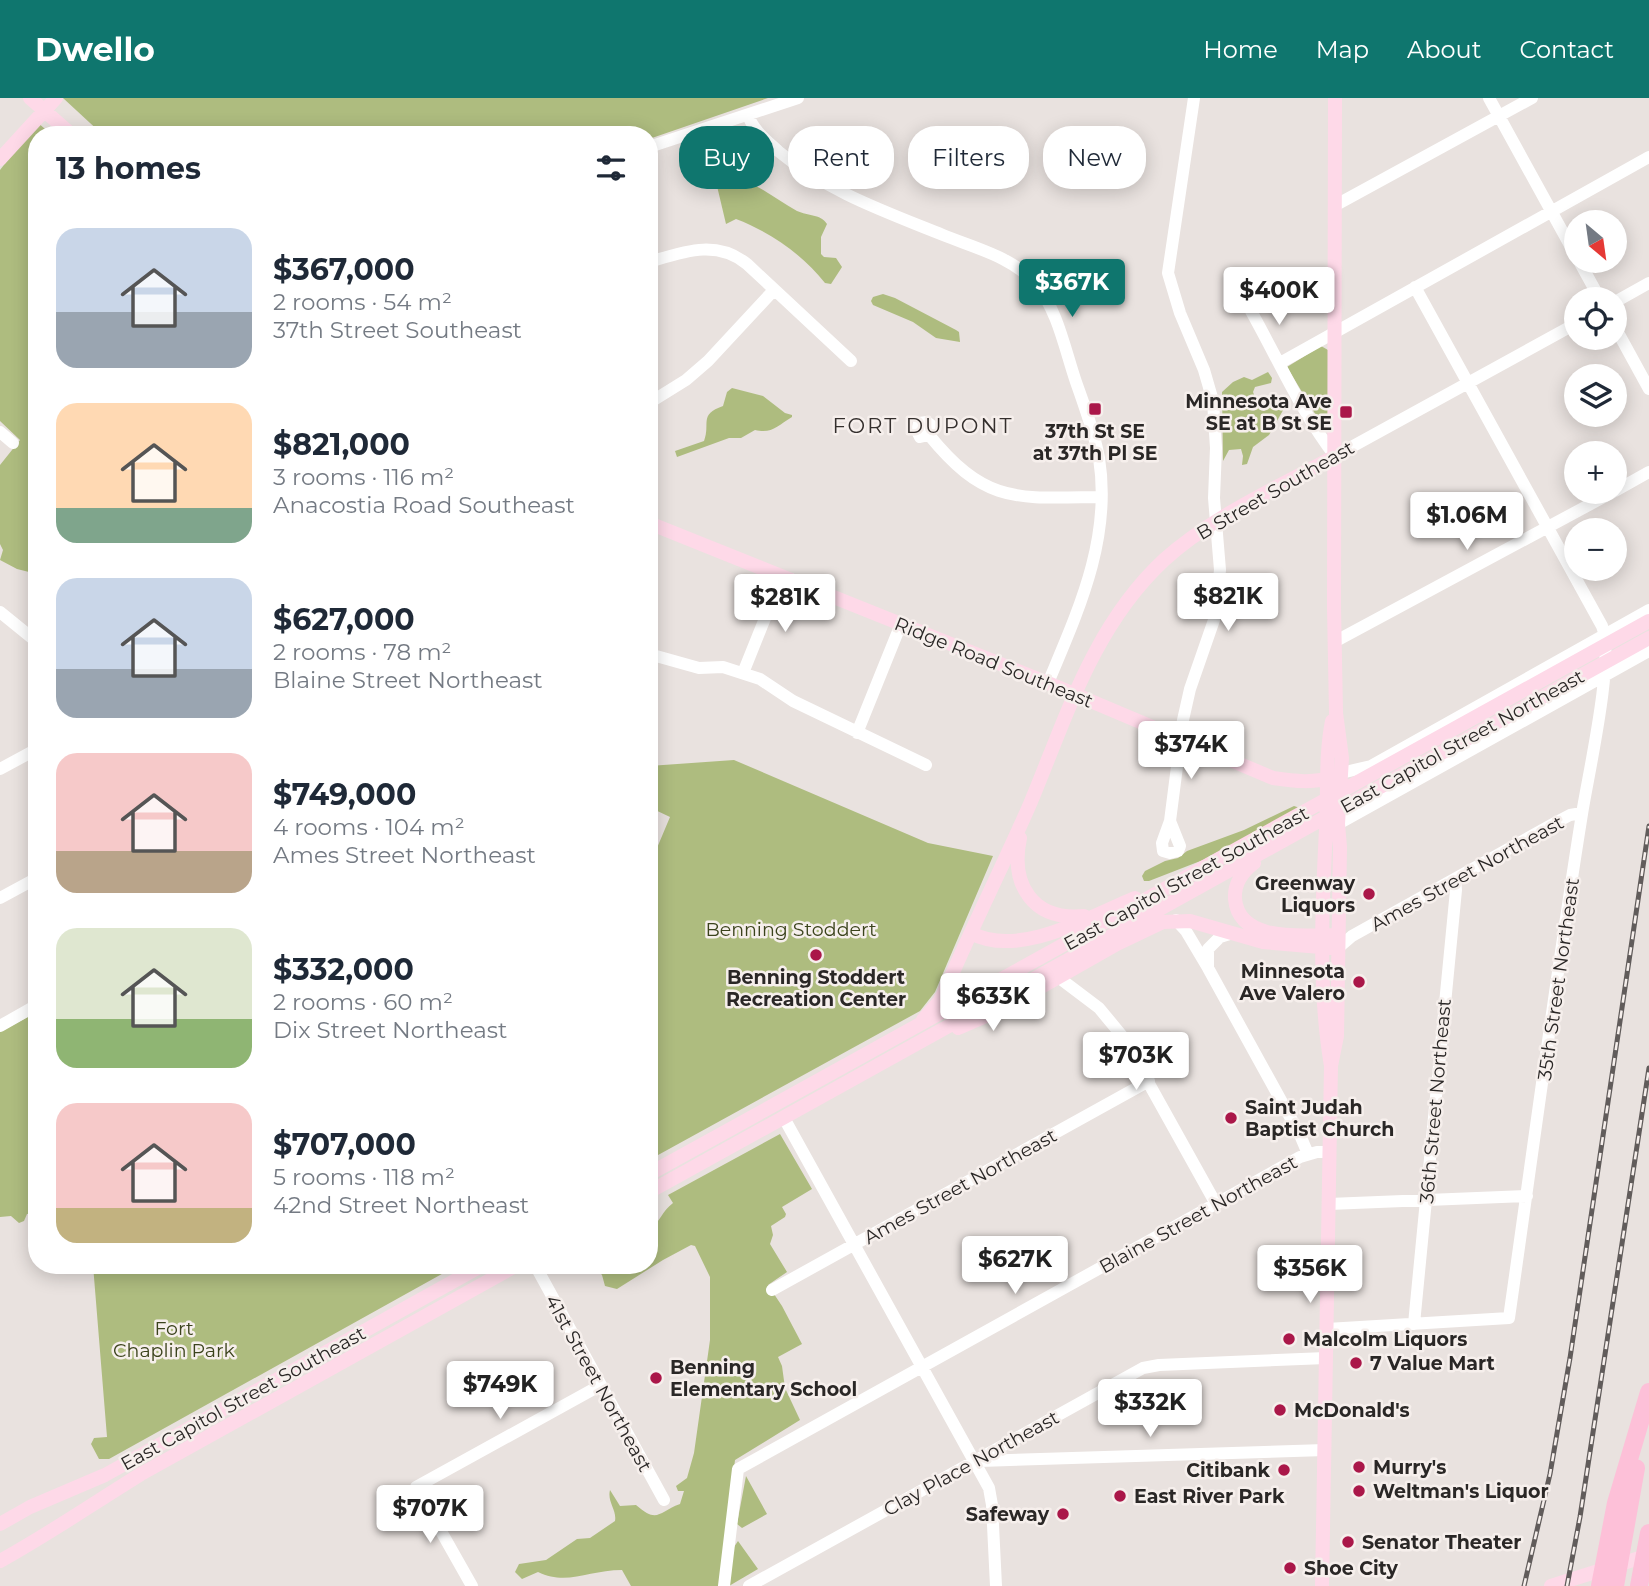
<!DOCTYPE html>
<html lang="en">
<head>
<meta charset="utf-8">
<style>
  body { margin:0; font-family:Montserrat,sans-serif; background:#f6f6f7; color:#1f2937; height:100vh; display:flex; flex-direction:column; font-size:26px; white-space:nowrap }
  * { box-sizing:border-box; margin:0 }
  p { font-size:23px; color:#747a83 }
  .icon { flex:none; width:38px; height:38px; fill:none; stroke:currentColor; stroke-width:2; stroke-linecap:round; stroke-linejoin:round }
  .map { position:relative; flex:1; overflow:hidden }
  .side { position:absolute; left:28px; top:28px; width:630px; height:1148px; display:flex; flex-direction:column; background:#fff; border-radius:28px; box-shadow:0 4px 18px #0003 }
  .side>* { flex:none }
  .guide { position:absolute; left:679px; top:28px; width:665px; height:63px; display:flex; gap:14px }
  .needle { width:46px; rotate:151deg }
  .controls { position:absolute; left:1564px; top:112px; display:grid; gap:14px }
  .controls a { display:grid; place-items:center; width:63px; height:63px; border-radius:50%; background:#fff; box-shadow:0 4px 18px #0003; font-size:35px }
  .price { position:absolute; translate:-50% -60px; padding:0 16px; border-radius:7px; background:#fff; color:#222; font-size:23px; line-height:46px; filter:drop-shadow(0 2px 4px #0008) }
  .price::after { content:''; position:absolute; left:50%; top:42px; width:21px; height:16px; margin-left:-10px; background:inherit; clip-path:polygon(0 0,100% 0,50% 100%) }
  .price.current { background:#0f766e; color:#fff }
  ul { padding:0; list-style:none }
  li { display:flex; align-items:center; gap:21px; height:175px; padding:0 28px }
  li span { display:grid; place-items:center; flex:none; width:196px; height:140px; border-radius:21px; color:#555 }
  li>.icon { margin-inline-start:auto }
  span .icon { width:84px; height:84px; fill:#fffc; stroke-width:1 }
  li b { font-size:30px }
  h2 { display:flex; justify-content:space-between; align-items:center; height:84px; padding:0 28px; font-size:30px }
  .chip { padding:0 24px; border-radius:28px; background:#fff; box-shadow:0 4px 18px #0003; font-size:24px; line-height:63px }
  .chip.current { background:#0f766e; color:#fff }
  header { display:flex; align-items:center; gap:42px; box-sizing:border-box; height:98px; padding:0 35px; background:#0f766e; color:#fff }
  header strong { font-size:33px }
  nav { display:flex; gap:38px; margin-inline-start:auto; font-size:24px }
  .map>svg:first-child { display:block }
</style>
</head>
<body>
<header>
<strong>Dwello</strong>
<nav><a>Home</a><a>Map</a><a>About</a><a>Contact</a></nav>
</header>
<div class="map">
<svg width="1649" height="1488" viewBox="0 0 1649 1488">
  <rect width="100%" height="100%" fill="#e9e2df"/>
  <!-- green -->
  <path fill="#aebc7f" d="M 63,0 L 768,0 L 649,41 L 649,37 L 103,37 Z
    M 37,24 L 52,37 L 37,37 L 37,476 L 17,471 L 0,462 L 3,452 L 0,446 L 0,367 L 20,342 L 0,323 L 0,72 Z
    M 727,79 C 754,81 774,101 797,113 C 808,118 821,116 827,126 L 821,139 L 821,156 L 824,159 L 836,160 L 842,169 L 831,186 L 825,185 C 802,156 770,134 736,121 L 726,126 L 717,88 L 721,81 Z
    M 883,196 L 895,200 L 956,232 L 959,234 L 960,244 L 936,240 L 913,224 L 873,207 L 871,203 L 873,199 Z
    M 1321,248 L 1328,252 L 1328,326 L 1323,329 L 1287,269 Z
    M 1268,274 L 1272,280 L 1271,285 L 1255,289 L 1253,294 L 1260,312 L 1264,313 L 1281,299 L 1285,300 L 1286,307 L 1269,337 L 1253,349 L 1247,366 L 1242,367 L 1243,358 L 1241,351 L 1229,352 L 1223,363 L 1222,294 L 1233,284 L 1244,279 L 1252,282 Z
    M 732,290 L 763,298 L 785,315 L 792,317 L 792,319 C 777,328 772,336 755,332 L 741,340 L 729,340 L 677,359 L 675,353 L 704,343 C 711,325 698,317 723,308 L 727,294 Z
    M 734,662 L 928,745 L 993,758 L 935,894 L 920,913 L 649,1062 L 649,769 L 670,719 L 649,709 L 649,668 Z
    M 1294,708 L 1300,710 L 1203,762 L 1149,783 L 1144,783 L 1142,778 L 1145,773 L 1165,763 L 1178,760 L 1187,753 L 1244,732 Z
    M 37,914 L 37,1115 L 27,1116 L 24,1123 L 19,1125 L 11,1118 L 0,1119 L 0,934 Z
    M 780,1036 L 812,1091 L 782,1109 L 786,1116 L 785,1119 L 771,1128 L 773,1137 L 770,1146 L 787,1174 L 768,1187 L 782,1208 L 802,1246 L 778,1259 L 782,1268 L 785,1290 L 800,1322 L 735,1362 L 720,1488 L 631,1488 L 622,1472 C 589,1472 567,1488 538,1474 L 522,1481 L 515,1474 L 519,1466 L 546,1462 L 577,1441 L 590,1440 L 615,1423 C 617,1412 607,1404 610,1392 L 620,1408 L 636,1407 C 658,1426 658,1414 680,1406 L 684,1393 L 678,1393 L 676,1388 L 687,1380 L 694,1355 L 710,1242 L 710,1179 L 695,1148 L 691,1147 L 663,1162 L 617,1191 L 605,1188 L 602,1177 L 593,1167 L 611,1169 L 649,1167 L 649,1133 C 660,1124 662,1113 673,1105 L 668,1097 Z
    M 93,1167 L 458,1167 L 109,1361 L 99,1361 L 91,1346 L 94,1340 L 107,1339 Z
    M 746,1378 L 767,1416 L 742,1430 L 737,1426 Z
    M 738,1443 L 758,1471 L 729,1488 L 734,1449 Z"/>
  <g fill="none" stroke-linecap="round" stroke-linejoin="round">
    <!-- minor -->
    <path stroke="#fff" stroke-width="12" d="M 1489,0 L 1577,160
      M 748,17 C 753,32 766,42 778,53 C 826,93 886,114 943,137 C 975,150 1013,159 1036,186 C 1058,213 1065,252 1076,284 C 1085,309 1094,334 1099,360 C 1112,441 1078,513 1048,585
      M 649,49 L 798,0
      M 1336,107 L 1532,0
      M 1579,163 L 1600,201
      M 649,164 C 683,154 716,141 747,166 L 851,263
      M 1249,204 L 1251,213 C 1278,261 1301,314 1335,358 L 1577,225
      M 1615,204 L 1649,185
      M 1615,229 L 1649,291
      M 1280,265 L 1649,59
      M 649,305 L 686,282 L 708,263 L 774,192
      M 0,334 L 13,345
      M 929,337 L 931,327 L 927,324 L 919,325 L 917,333 L 920,339 L 929,337 C 986,407 1017,400 1101,399
      M 1615,393 L 1649,374
      M 0,514 L 37,544
      M 776,516 L 791,481
      M 1336,543 L 1613,394
      M 649,556 L 699,570 L 723,569 L 760,581 L 793,603 L 926,667
      M 743,575 L 782,478
      M 857,635 L 901,526
      M 0,671 L 37,651
      M 1341,675 L 1371,668 L 1649,512
      M 1170,723 L 1180,748 L 1178,753 L 1170,755 L 1163,753 L 1162,745 L 1170,723 L 1183,622 L 1190,591 L 1214,522 L 1220,472 L 1214,400 L 1216,350 L 1213,303 L 1204,272 L 1180,215 L 1168,175 L 1194,0
      M 1338,726 L 1649,553
      M 0,800 L 37,780
      M 1176,822 L 1186,833 L 1208,870 L 1300,1037 L 1308,1056
      M 1338,850 L 1352,838 L 1553,726 L 1570,717 L 1582,715
      M 1208,869 L 1208,851 L 1220,839 L 1233,835
      M 1058,879 L 1099,910 L 1123,939 L 1216,1106
      M 0,928 L 37,907
      M 784,1020 L 989,1390 L 992,1407 L 996,1488
      M 1329,1106 L 1527,1098
      M 535,1167 L 664,1402
      M 772,1192 L 1149,983
      M 1414,1226 L 1456,792 L 1455,781
      M 1327,1231 L 1509,1220 C 1533,1052 1555,884 1582,716 C 1588,677 1615,560 1602,528 L 1415,189
      M 979,1363 L 1325,1352
      M 472,1488 L 416,1389 L 601,1287
      M 724,1488 L 738,1371 L 1300,1059 L 1317,1054 L 1329,1054
      M 749,1488 L 1143,1270 L 1159,1267 L 1326,1260"/>
    <!-- major -->
    <path stroke="#fed9e8" stroke-width="14" d="M 30,0 L 72,37
      M 0,61 L 56,0
      M 649,425 L 1048,585 L 1273,680 C 1293,683 1315,686 1335,678
      M 1020,740 C 1010,787 1033,823 1084,818
      M 1254,765 C 1242,774 1234,785 1235,801 C 1239,845 1303,837 1333,837
      M 971,835 C 1019,861 1091,818 1135,800
      M 923,922 L 939,904 L 944,895 C 971,831 1002,770 1030,706 C 1066,620 1093,528 1164,462 C 1211,419 1279,389 1335,358
      M 958,930 L 1002,911 L 1117,846 L 1163,824 L 1190,823 L 1263,844 L 1332,850
      M 1331,968 L 1337,938 L 1340,749 L 1338,726 L 1342,660 L 1336,615 L 1334,509 L 1335,0
      M 649,1076 L 1649,523
      M 649,1094 L 1649,540
      M 0,1426 L 30,1409 L 105,1377 L 483,1167
      M 0,1463 C 49,1436 94,1405 141,1376 L 517,1167
      M 1322,1488 L 1331,968 C 1318,891 1322,809 1326,731 C 1328,695 1325,658 1332,623
      M 1551,1488 L 1649,1457"/>
    <!-- highway -->
    <path stroke="#fdc0d8" stroke-width="18" d="M 1600,1488 L 1616,1405 L 1649,1294
      M 1615,1488 L 1636,1370
      M 1639,1488 L 1649,1435"/>
    <!-- rail casing -->
    <g stroke="#615c5b" stroke-width="5">
      <path id="rail" d="M 1524,1488 L 1550,1376 L 1570,1260 L 1649,728
        M 1567,1488 L 1580,1419 L 1649,970"/>
    </g>
    <!-- rail -->
    <use href="#rail" stroke="#f6efec" stroke-width="2.5" stroke-dasharray="8" stroke-linecap="butt"/>
  </g>
  <!-- markers -->
  <g fill="#aa1749" stroke="#f6efec" stroke-width="2.5">
    <rect x="1088" y="304" width="14" height="14" rx="3.5"/>
    <rect x="1339" y="307" width="14" height="14" rx="3.5"/>
    <circle cx="1369" cy="796" r="7"/>
    <circle cx="816" cy="857" r="7"/>
    <circle cx="1359" cy="884" r="7"/>
    <circle cx="1231" cy="1020" r="7"/>
    <circle cx="1289" cy="1241" r="7"/>
    <circle cx="1356" cy="1265" r="7"/>
    <circle cx="656" cy="1280" r="7"/>
    <circle cx="1280" cy="1312" r="7"/>
    <circle cx="1359" cy="1369" r="7"/>
    <circle cx="1284" cy="1372" r="7"/>
    <circle cx="1359" cy="1393" r="7"/>
    <circle cx="1120" cy="1398" r="7"/>
    <circle cx="1063" cy="1416" r="7"/>
    <circle cx="1348" cy="1444" r="7"/>
    <circle cx="1290" cy="1470" r="7"/>
  </g>
  <g text-anchor="middle" stroke-width="5" stroke-linejoin="round" paint-order="stroke">
    <!-- poi labels -->
    <g font-size="19" font-weight="bold" fill="#2a2726" stroke="#f6efec" text-anchor="start">
      <text x="1332" y="310" text-anchor="end">Minnesota Ave<tspan x="1332" dy="22">SE at B St SE</tspan></text>
      <text x="1095" y="340" text-anchor="middle">37th St SE<tspan x="1095" dy="22">at 37th Pl SE</tspan></text>
      <text x="1355" y="792" text-anchor="end">Greenway<tspan x="1355" dy="22">Liquors</tspan></text>
      <text x="1345" y="880" text-anchor="end">Minnesota<tspan x="1345" dy="22">Ave Valero</tspan></text>
      <text x="816" y="886" text-anchor="middle">Benning Stoddert<tspan x="816" dy="22">Recreation Center</tspan></text>
      <text x="1245" y="1016">Saint Judah<tspan x="1245" dy="22">Baptist Church</tspan></text>
      <text x="1303" y="1248">Malcolm Liquors</text>
      <text x="1370" y="1272">7 Value Mart</text>
      <text x="670" y="1276">Benning<tspan x="670" dy="22">Elementary School</tspan></text>
      <text x="1294" y="1319">McDonald's</text>
      <text x="1373" y="1376">Murry's</text>
      <text x="1270" y="1379" text-anchor="end">Citibank</text>
      <text x="1373" y="1400">Weltman's Liquor</text>
      <text x="1134" y="1405">East River Park</text>
      <text x="1049" y="1423" text-anchor="end">Safeway</text>
      <text x="1362" y="1451">Senator Theater</text>
      <text x="1304" y="1477">Shoe City</text>
    </g>
    <!-- street labels -->
    <g font-size="19" fill="#2a2726" stroke="#f6efec">
      <text transform="translate(1275 392) rotate(-30)" y="7">B Street Southeast</text>
      <text transform="translate(994 564) rotate(22)" y="7">Ridge Road Southeast</text>
      <text transform="translate(1462 643) rotate(-29)" y="7">East Capitol Street Northeast</text>
      <text transform="translate(1467 775) rotate(-29)" y="7">Ames Street Northeast</text>
      <text transform="translate(1186 780) rotate(-29)" y="7">East Capitol Street Southeast</text>
      <text transform="translate(1558 881) rotate(-82)" y="7">35th Street Northeast</text>
      <text transform="translate(1435 1003) rotate(-85)" y="7">36th Street Northeast</text>
      <text transform="translate(960 1088) rotate(-29)" y="7">Ames Street Northeast</text>
      <text transform="translate(1198 1116) rotate(-29)" y="7">Blaine Street Northeast</text>
      <text transform="translate(599 1285) rotate(61)" y="7">41st Street Northeast</text>
      <text transform="translate(243 1300) rotate(-29)" y="7">East Capitol Street Southeast</text>
      <text transform="translate(971 1365) rotate(-29)" y="7">Clay Place Northeast</text>
    </g>
    <!-- park labels -->
    <g font-size="19" fill="#3b431c" stroke="#f6efec">
      <text x="791" y="838">Benning Stoddert</text>
      <text x="174" y="1237">Fort<tspan x="174" dy="22">Chaplin Park</tspan></text>
    </g>
    <!-- neighbourhood labels -->
    <g font-size="21" letter-spacing="2" fill="#342f2d" stroke="#f6efec">
      <text x="923" y="335">FORT DUPONT</text>
    </g>
  </g>
</svg>
<div class="controls">
<a><svg class="needle" viewBox="-14 -14 28 28"><path d="M0-13l5 13h-10z" fill="#e53935"/><path d="M0 13l5-13h-10z" fill="#747a83"/></svg></a>
<a><svg class="icon" aria-label="locate" viewBox="0 0 24 24"><circle cx="12" cy="12" r="6"/><path d="M12 2v4M12 18v4M2 12h4M18 12h4"/></svg></a>
<a><svg class="icon" aria-label="layers" viewBox="0 0 24 24"><path d="M12 4l9 5-9 5-9-5zM3 14l9 5 9-5"/></svg></a>
<a>+</a>
<a>−</a>
</div>
<b class="price current" style="left:1072px;top:221px">$367K</b>
<b class="price" style="left:1279px;top:229px">$400K</b>
<b class="price" style="left:1467px;top:454px">$1.06M</b>
<b class="price" style="left:1228px;top:535px">$821K</b>
<b class="price" style="left:785px;top:536px">$281K</b>
<b class="price" style="left:1191px;top:683px">$374K</b>
<b class="price" style="left:993px;top:935px">$633K</b>
<b class="price" style="left:1136px;top:994px">$703K</b>
<b class="price" style="left:1015px;top:1198px">$627K</b>
<b class="price" style="left:1310px;top:1207px">$356K</b>
<b class="price" style="left:500px;top:1323px">$749K</b>
<b class="price" style="left:1150px;top:1341px">$332K</b>
<b class="price" style="left:430px;top:1447px">$707K</b>
<div class="guide">
<a class="chip current">Buy</a>
<a class="chip">Rent</a>
<a class="chip">Filters</a>
<a class="chip">New</a>
</div>
<section class="side">
<h2>13 homes<svg class="icon" aria-label="filters" viewBox="0 0 24 24"><path d="M4 7h16M4 17h16"/><circle cx="9" cy="7" r="2"/><circle cx="15" cy="17" r="2"/></svg></h2>
<ul>
<li><span style="background:linear-gradient(#c9d6e8 60%,#9aa5b1 0)"><svg class="icon" aria-label="home" viewBox="0 0 24 24"><path d="M3 11l9-7 9 7M6 9v11h12V9"/></svg></span><div><b>$367,000</b><p>2 rooms · 54 m²</p><p>37th Street Southeast</p></div></li>
<li><span style="background:linear-gradient(#ffd9b3 75%,#7fa58c 0)"><svg class="icon" aria-label="home" viewBox="0 0 24 24"><path d="M3 11l9-7 9 7M6 9v11h12V9"/></svg></span><div><b>$821,000</b><p>3 rooms · 116 m²</p><p>Anacostia Road Southeast</p></div></li>
<li><span style="background:linear-gradient(#c9d6e8 65%,#9aa5b1 0)"><svg class="icon" aria-label="home" viewBox="0 0 24 24"><path d="M3 11l9-7 9 7M6 9v11h12V9"/></svg></span><div><b>$627,000</b><p>2 rooms · 78 m²</p><p>Blaine Street Northeast</p></div></li>
<li><span style="background:linear-gradient(#f6c9c9 70%,#b9a48a 0)"><svg class="icon" aria-label="home" viewBox="0 0 24 24"><path d="M3 11l9-7 9 7M6 9v11h12V9"/></svg></span><div><b>$749,000</b><p>4 rooms · 104 m²</p><p>Ames Street Northeast</p></div></li>
<li><span style="background:linear-gradient(#dfe7d0 65%,#8fb573 0)"><svg class="icon" aria-label="home" viewBox="0 0 24 24"><path d="M3 11l9-7 9 7M6 9v11h12V9"/></svg></span><div><b>$332,000</b><p>2 rooms · 60 m²</p><p>Dix Street Northeast</p></div></li>
<li><span style="background:linear-gradient(#f6c9c9 75%,#c2b280 0)"><svg class="icon" aria-label="home" viewBox="0 0 24 24"><path d="M3 11l9-7 9 7M6 9v11h12V9"/></svg></span><div><b>$707,000</b><p>5 rooms · 118 m²</p><p>42nd Street Northeast</p></div></li>
</ul>
</section>
</div>
</body>
</html>
